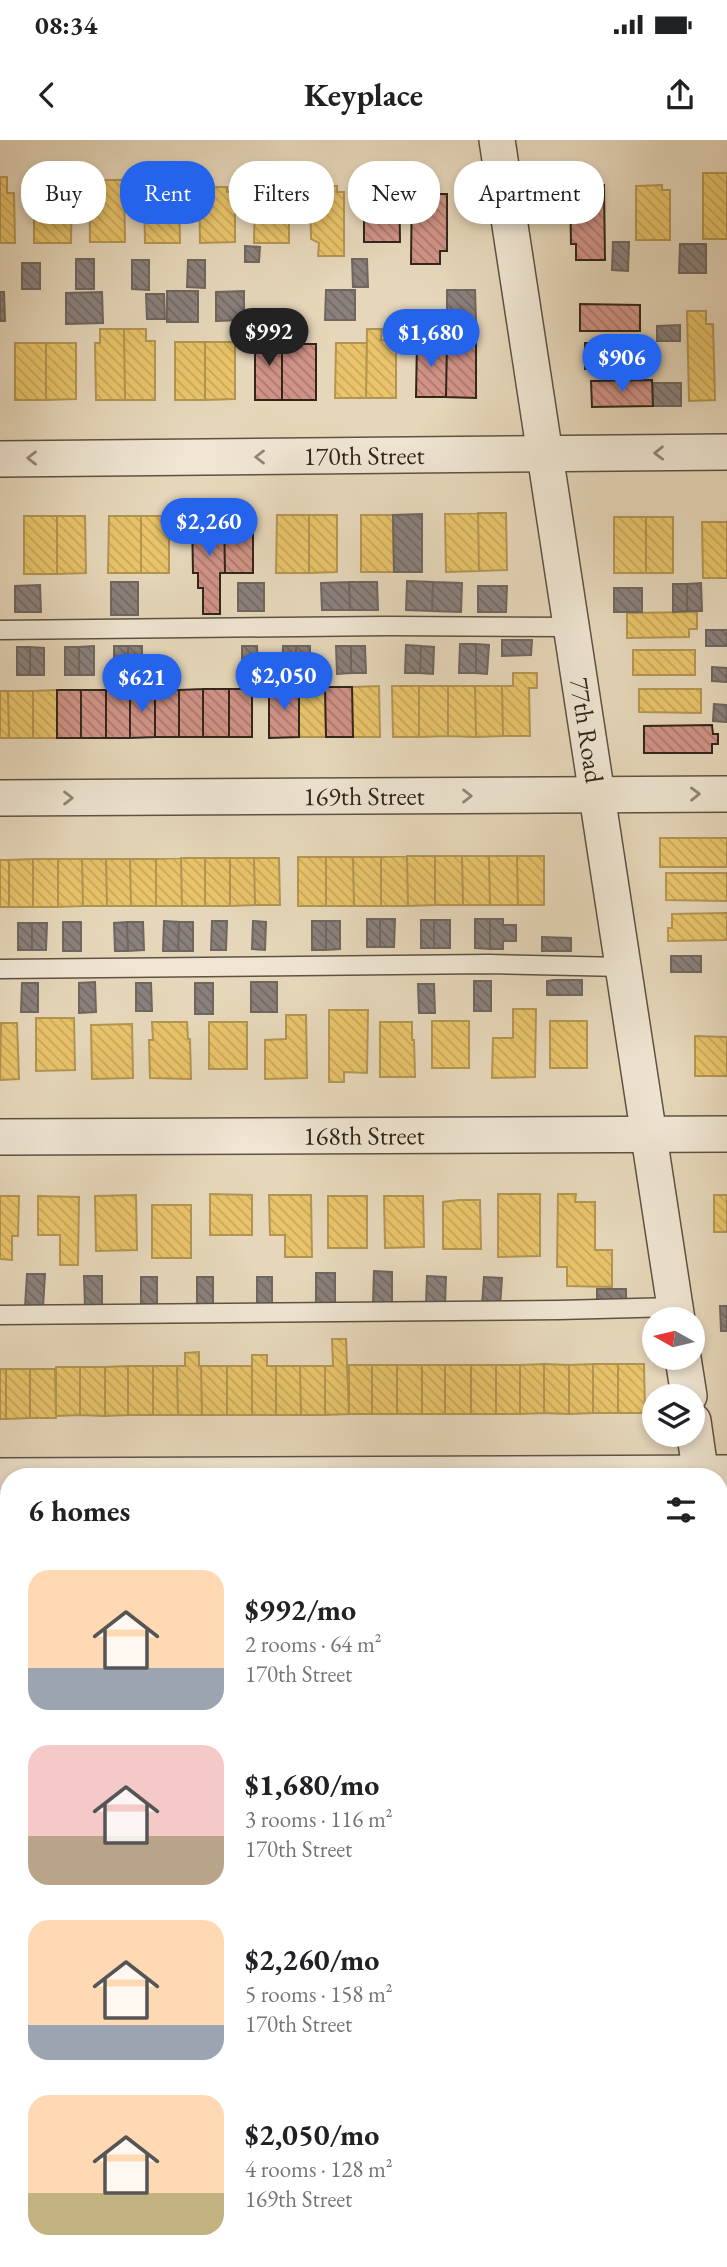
<!DOCTYPE html>
<html lang="en">
<head>
<meta charset="utf-8">
<style>
  body { margin:0; font-family:"EB Garamond",serif; background:#f6f6f6; color:#202124; height:100vh; display:flex; flex-direction:column; font-size:26px; white-space:nowrap }
  * { box-sizing:border-box; margin:0 }
  p { font-size:23px; color:#757577 }
  .icon { flex:none; width:38px; height:38px; fill:none; stroke:currentColor; stroke-width:2; stroke-linecap:round; stroke-linejoin:round }
  .map { position:relative; flex:1; overflow:hidden }
  .panel { position:absolute; left:0px; top:1328px; width:728px; height:800px; display:flex; flex-direction:column; background:#fff; border-radius:28px 28px 0 0; box-shadow:0 4px 10px #0003 }
  .panel>* { flex:none }
  .banner { position:absolute; left:21px; top:21px; width:686px; height:63px; display:flex; gap:14px }
  .needle { width:46px; rotate:278deg }
  .buttons { position:absolute; left:642px; top:1167px; display:grid; gap:14px }
  .buttons a { display:grid; place-items:center; width:63px; height:63px; border-radius:50%; background:#fff; box-shadow:0 4px 10px #0003; font-size:35px }
  .price { position:absolute; translate:-50% -60px; padding:0 16px; border-radius:24px; background:#2563eb; color:#fff; font-size:23px; line-height:46px; filter:drop-shadow(0 2px 4px #0008) }
  .price::after { content:''; position:absolute; left:50%; top:42px; width:21px; height:16px; margin-left:-10px; background:inherit; clip-path:polygon(0 0,100% 0,50% 100%) }
  .price.active { background:#222; color:#fff }
  ul { padding:0; list-style:none }
  li { display:flex; align-items:center; gap:21px; height:175px; padding:0 28px }
  li span { display:grid; place-items:center; flex:none; width:196px; height:140px; border-radius:21px; color:#555 }
  li>.icon { margin-inline-start:auto }
  span .icon { width:84px; height:84px; fill:#fffc; stroke-width:1 }
  li b { font-size:30px }
  h2 { display:flex; justify-content:space-between; align-items:center; height:84px; padding:0 28px; font-size:30px }
  .pill { padding:0 24px; border-radius:28px; background:#fff; box-shadow:0 4px 10px #0003; font-size:24px; line-height:63px }
  .pill.active { background:#2563eb; color:#fff }
  .status { display:flex; justify-content:space-between; align-items:center; height:49px; padding:0 35px; background:#fff; direction:ltr }
  .status svg { height:19px; fill:currentColor }
  header { display:flex; justify-content:space-between; align-items:center; height:91px; padding:0 28px; background:#fff; font-size:32px; font-weight:700 }
  .map>svg:first-child { display:block }
</style>
</head>
<body>
<div class="status"><b>08:34</b><svg viewBox="0 0 49 12"><path d="M0 12V9h3v3zM5 12V6h3v6zM10 12V3h3v9zM15 12V0h3v12zM26 1h20v11H26zM47 4h2v5h-2z"/></svg></div>
<header><svg class="icon" aria-label="back" viewBox="0 0 24 24"><path d="M15 5l-7 7 7 7"/></svg>Keyplace<svg class="icon" aria-label="share" viewBox="0 0 24 24"><path d="M12 15V3M7 8l5-5 5 5M5 13v7h14v-7"/></svg></header>
<div class="map">
<svg width="727" height="2127" viewBox="0 0 727 2127">
  <defs>
    <pattern id="homes-back-hatch" width="6" height="6" patternUnits="userSpaceOnUse" patternTransform="scale(1.75)"><rect width="6" height="6" fill="#e9c46a"/><path d="M-1 5l2 2M0 0l6 6M5-1l2 2" fill="none" stroke="#c8a85b"/></pattern>
    <pattern id="industry-back-hatch" width="6" height="6" patternUnits="userSpaceOnUse" patternTransform="scale(1.75)"><rect width="6" height="6" fill="#8a817c"/><path d="M-1 5l2 2M0 0l6 6M5-1l2 2" fill="none" stroke="#716965"/></pattern>
    <pattern id="building-back-hatch" width="6" height="6" patternUnits="userSpaceOnUse" patternTransform="scale(1.75)"><rect width="6" height="6" fill="#d19387"/><path d="M-1 5l2 2M0 0l6 6M5-1l2 2" fill="none" stroke="#aa786e"/></pattern>
  </defs>
  <rect width="100%" height="100%" fill="#e6d7ba"/>
  <filter id="stains"><feTurbulence type="fractalNoise" baseFrequency=".00286" numOctaves="4"/><feColorMatrix values="0 0 0 0 .2 0 0 0 0 .09 0 0 0 0 .02 0 0 0 .5 -.17"/></filter>
  <radialGradient id="worn" r=".72"><stop offset=".6" stop-color="#630" stop-opacity="0"/><stop offset="1" stop-color="#630" stop-opacity=".3"/></radialGradient>
  <!-- homes -->
  <path fill="url(#homes-back-hatch)" stroke="#b29552" stroke-width="2" d="M 703,33 L 727,33 L 727,99 L 703,99 Z
    M 0,37 L 7,37 L 7,53 L 14,53 L 15,103 L 0,103 Z
    M 48,39 L 72,39 L 71,103 L 34,103 L 34,47 L 48,47 Z
    M 107,40 L 124,40 L 125,102 L 90,102 L 89,41 Z
    M 662,45 L 662,50 L 670,50 L 670,100 L 636,100 L 636,46 Z
    M 310,46 L 337,46 L 337,52 L 344,52 L 344,116 L 318,116 L 319,103 L 311,99 Z
    M 199,47 L 227,47 L 227,52 L 235,52 L 235,102 L 200,103 Z
    M 144,48 L 172,48 L 172,53 L 179,53 L 180,103 L 145,103 Z
    M 255,48 L 283,48 L 282,52 L 289,52 L 289,103 L 254,103 Z
    M 687,171 L 706,171 L 706,184 L 713,184 L 715,260 L 689,261 Z
    M 100,189 L 124,189 L 125,260 L 96,260 L 95,203 L 100,203 Z
    M 124,189 L 146,189 L 146,201 L 155,201 L 155,260 L 125,260 Z
    M 367,189 L 382,189 L 381,200 L 396,201 L 396,258 L 366,258 Z
    M 175,202 L 205,202 L 205,260 L 175,260 Z
    M 205,202 L 235,202 L 235,259 L 205,260 Z
    M 15,203 L 46,203 L 46,260 L 15,260 Z
    M 46,203 L 76,203 L 76,259 L 46,260 Z
    M 336,203 L 367,203 L 366,258 L 335,258 Z
    M 478,373 L 479,431 L 446,432 L 445,374 Z
    M 478,373 L 506,373 L 507,430 L 479,431 Z
    M 277,375 L 309,375 L 309,433 L 276,433 Z
    M 309,375 L 337,375 L 337,432 L 309,433 Z
    M 361,375 L 393,375 L 394,432 L 361,432 Z
    M 24,376 L 57,376 L 57,434 L 24,434 Z
    M 57,376 L 85,376 L 86,433 L 57,434 Z
    M 109,376 L 141,376 L 141,433 L 108,433 Z
    M 141,376 L 169,376 L 169,433 L 141,433 Z
    M 614,377 L 646,377 L 646,433 L 614,433 Z
    M 646,377 L 673,377 L 673,433 L 646,433 Z
    M 702,382 L 727,382 L 727,438 L 703,438 Z
    M 697,472 L 697,489 L 689,489 L 689,497 L 627,498 L 627,473 Z
    M 633,510 L 695,510 L 695,535 L 633,535 Z
    M 513,533 L 537,533 L 537,548 L 529,548 L 530,596 L 503,596 L 502,546 L 513,546 Z
    M 379,546 L 380,597 L 353,597 L 352,547 Z
    M 392,546 L 419,546 L 419,597 L 393,597 Z
    M 419,546 L 448,546 L 448,596 L 419,597 Z
    M 448,546 L 475,546 L 476,597 L 448,596 Z
    M 475,546 L 502,546 L 503,596 L 476,597 Z
    M 299,547 L 325,547 L 326,597 L 299,597 Z
    M 639,549 L 701,549 L 701,573 L 639,572 Z
    M 57,550 L 57,598 L 33,598 L 33,551 Z
    M 0,551 L 8,551 L 9,598 L 0,598 Z
    M 8,551 L 33,551 L 33,598 L 9,598 Z
    M 660,698 L 727,698 L 727,727 L 660,727 Z
    M 407,716 L 408,766 L 381,766 L 381,717 Z
    M 407,716 L 435,716 L 435,765 L 408,766 Z
    M 435,716 L 462,716 L 463,765 L 435,765 Z
    M 462,716 L 489,716 L 490,765 L 463,765 Z
    M 489,716 L 517,716 L 518,765 L 490,765 Z
    M 517,716 L 544,716 L 544,765 L 518,765 Z
    M 298,717 L 326,717 L 326,766 L 298,766 Z
    M 326,717 L 353,717 L 354,766 L 326,766 Z
    M 353,717 L 381,717 L 381,766 L 354,766 Z
    M 181,718 L 182,766 L 156,766 L 156,719 Z
    M 181,718 L 205,718 L 205,766 L 182,766 Z
    M 205,718 L 230,718 L 230,766 L 205,766 Z
    M 230,718 L 254,718 L 255,765 L 230,766 Z
    M 254,718 L 279,718 L 280,765 L 255,765 Z
    M 33,719 L 33,767 L 9,767 L 9,720 Z
    M 33,719 L 58,719 L 58,767 L 33,767 Z
    M 58,719 L 82,719 L 83,766 L 58,767 Z
    M 82,719 L 106,719 L 107,766 L 83,766 Z
    M 106,719 L 130,719 L 131,766 L 107,766 Z
    M 130,719 L 156,719 L 156,766 L 131,766 Z
    M 0,720 L 9,720 L 9,767 L 0,767 Z
    M 666,733 L 727,733 L 727,761 L 666,760 Z
    M 727,773 L 727,800 L 668,801 L 668,788 L 672,788 L 672,774 Z
    M 513,869 L 536,869 L 535,937 L 492,938 L 493,898 L 513,898 Z
    M 329,870 L 368,870 L 367,933 L 344,932 L 344,942 L 329,942 Z
    M 286,875 L 306,875 L 307,938 L 265,939 L 265,900 L 286,899 Z
    M 36,878 L 74,878 L 75,930 L 36,931 Z
    M 432,881 L 469,881 L 469,928 L 432,928 Z
    M 550,881 L 587,881 L 587,928 L 550,928 Z
    M 152,882 L 187,882 L 188,899 L 190,899 L 191,939 L 150,938 L 149,900 L 153,900 Z
    M 209,882 L 247,882 L 247,929 L 209,929 Z
    M 380,882 L 412,882 L 412,900 L 414,900 L 415,937 L 380,937 Z
    M 1,883 L 17,883 L 19,939 L 0,940 Z
    M 132,884 L 133,938 L 92,939 L 91,885 Z
    M 695,896 L 727,897 L 727,936 L 695,936 Z
    M 210,1054 L 252,1055 L 252,1095 L 210,1095 Z
    M 498,1054 L 540,1054 L 540,1116 L 498,1117 Z
    M 558,1054 L 576,1054 L 575,1062 L 595,1062 L 595,1110 L 612,1110 L 612,1147 L 567,1146 L 567,1127 L 557,1127 Z
    M 136,1055 L 137,1110 L 96,1111 L 95,1056 Z
    M 269,1055 L 311,1055 L 312,1117 L 285,1117 L 285,1095 L 270,1095 Z
    M 714,1055 L 727,1055 L 727,1092 L 714,1092 Z
    M 0,1056 L 19,1056 L 18,1096 L 12,1096 L 12,1120 L 0,1119 Z
    M 38,1056 L 79,1057 L 78,1125 L 60,1125 L 60,1095 L 38,1095 Z
    M 328,1056 L 367,1056 L 367,1108 L 328,1108 Z
    M 384,1056 L 423,1056 L 424,1107 L 385,1108 Z
    M 459,1060 L 480,1060 L 481,1109 L 443,1109 L 443,1062 Z
    M 152,1065 L 191,1065 L 191,1118 L 152,1118 Z
    M 332,1199 L 346,1199 L 349,1274 L 325,1275 L 325,1226 L 333,1226 Z
    M 199,1212 L 199,1226 L 201,1226 L 202,1275 L 178,1275 L 177,1226 L 185,1226 L 185,1213 Z
    M 252,1215 L 267,1215 L 267,1226 L 276,1226 L 276,1275 L 252,1275 Z
    M 544,1224 L 544,1273 L 520,1274 L 520,1225 Z
    M 544,1224 L 569,1225 L 569,1274 L 544,1273 Z
    M 593,1224 L 593,1273 L 569,1274 L 569,1225 Z
    M 593,1224 L 618,1224 L 618,1273 L 593,1273 Z
    M 618,1224 L 644,1224 L 645,1273 L 618,1273 Z
    M 349,1225 L 372,1225 L 372,1274 L 349,1274 Z
    M 372,1225 L 397,1225 L 397,1274 L 372,1274 Z
    M 397,1225 L 422,1225 L 422,1274 L 397,1274 Z
    M 422,1225 L 445,1225 L 445,1274 L 422,1274 Z
    M 445,1225 L 471,1225 L 471,1274 L 445,1274 Z
    M 471,1225 L 496,1225 L 496,1274 L 471,1274 Z
    M 496,1225 L 520,1225 L 520,1274 L 496,1274 Z
    M 128,1226 L 128,1275 L 105,1276 L 105,1227 Z
    M 128,1226 L 153,1226 L 153,1275 L 128,1275 Z
    M 153,1226 L 177,1226 L 178,1275 L 153,1275 Z
    M 201,1226 L 227,1226 L 227,1275 L 202,1275 Z
    M 227,1226 L 252,1226 L 252,1275 L 227,1275 Z
    M 276,1226 L 300,1226 L 301,1275 L 276,1275 Z
    M 300,1226 L 325,1226 L 325,1275 L 301,1275 Z
    M 56,1227 L 80,1227 L 80,1275 L 56,1276 Z
    M 80,1227 L 105,1227 L 105,1276 L 80,1275 Z
    M 0,1229 L 6,1229 L 6,1279 L 0,1279 Z
    M 6,1229 L 30,1229 L 30,1278 L 6,1279 Z
    M 30,1229 L 55,1229 L 56,1278 L 30,1278 Z
    M 0,1390 L 9,1390 L 9,1453 L 0,1453 Z
    M 392,2119 L 449,2119 L 449,2127 L 392,2126 Z"/>
  <!-- industry -->
  <path fill="url(#industry-back-hatch)" stroke="#6f665f" stroke-width="2" d="M 613,102 L 629,102 L 628,131 L 612,130 Z
    M 680,104 L 706,104 L 706,133 L 679,133 Z
    M 245,106 L 260,107 L 259,122 L 245,122 Z
    M 76,119 L 94,119 L 94,149 L 76,149 Z
    M 352,119 L 367,119 L 368,147 L 353,147 Z
    M 132,120 L 149,120 L 149,150 L 132,149 Z
    M 188,120 L 205,120 L 205,148 L 187,147 Z
    M 22,123 L 40,123 L 40,149 L 22,149 Z
    M 326,150 L 355,150 L 355,180 L 325,180 Z
    M 447,150 L 475,150 L 476,181 L 447,182 Z
    M 167,151 L 198,151 L 198,182 L 167,182 Z
    M 244,151 L 244,180 L 216,181 L 216,152 Z
    M 0,152 L 4,152 L 5,181 L 0,181 Z
    M 102,152 L 103,183 L 66,184 L 66,153 Z
    M 146,154 L 164,154 L 165,179 L 147,179 Z
    M 680,185 L 680,201 L 657,201 L 657,186 Z
    M 653,243 L 681,243 L 681,266 L 653,266 Z
    M 422,374 L 422,432 L 394,432 L 393,375 Z
    M 407,441 L 433,442 L 432,471 L 406,470 Z
    M 111,442 L 138,442 L 138,475 L 111,475 Z
    M 349,442 L 377,442 L 378,470 L 350,470 Z
    M 349,442 L 350,470 L 322,470 L 321,443 Z
    M 433,442 L 462,443 L 461,472 L 432,471 Z
    M 238,443 L 264,443 L 264,471 L 238,471 Z
    M 701,443 L 702,471 L 687,471 L 687,444 Z
    M 673,444 L 687,444 L 687,471 L 673,472 Z
    M 40,445 L 41,472 L 15,472 L 15,446 Z
    M 478,446 L 507,446 L 506,472 L 478,472 Z
    M 614,448 L 642,448 L 642,472 L 614,472 Z
    M 706,490 L 727,490 L 727,506 L 706,506 Z
    M 502,500 L 532,500 L 531,515 L 502,516 Z
    M 460,504 L 476,504 L 476,533 L 459,533 Z
    M 476,504 L 489,505 L 487,534 L 476,533 Z
    M 406,505 L 421,506 L 420,533 L 405,533 Z
    M 94,506 L 94,535 L 79,535 L 79,507 Z
    M 114,506 L 128,506 L 128,535 L 114,535 Z
    M 128,506 L 142,506 L 142,535 L 128,535 Z
    M 242,506 L 257,506 L 258,535 L 242,535 Z
    M 283,506 L 296,506 L 296,533 L 282,533 Z
    M 296,506 L 310,506 L 310,533 L 296,533 Z
    M 336,506 L 351,506 L 351,533 L 337,534 Z
    M 351,506 L 365,506 L 366,533 L 351,533 Z
    M 421,506 L 434,507 L 433,534 L 420,533 Z
    M 17,507 L 30,507 L 30,535 L 17,535 Z
    M 30,507 L 44,508 L 44,535 L 30,535 Z
    M 65,507 L 79,507 L 79,535 L 65,535 Z
    M 712,527 L 727,528 L 727,542 L 712,541 Z
    M 714,564 L 727,565 L 727,582 L 713,581 Z
    M 367,779 L 380,779 L 380,807 L 367,807 Z
    M 380,779 L 395,779 L 394,807 L 380,807 Z
    M 475,779 L 490,779 L 490,809 L 475,808 Z
    M 490,779 L 503,779 L 503,785 L 516,785 L 516,801 L 503,801 L 503,809 L 490,809 Z
    M 421,780 L 434,780 L 434,808 L 421,808 Z
    M 434,780 L 450,780 L 450,808 L 434,808 Z
    M 164,781 L 179,782 L 178,811 L 163,811 Z
    M 212,781 L 227,781 L 226,810 L 211,810 Z
    M 253,781 L 266,782 L 265,810 L 252,809 Z
    M 312,781 L 326,781 L 326,810 L 312,810 Z
    M 326,781 L 340,781 L 340,809 L 326,810 Z
    M 63,782 L 81,782 L 81,811 L 63,811 Z
    M 127,782 L 128,811 L 115,811 L 114,783 Z
    M 127,782 L 143,782 L 144,810 L 128,811 Z
    M 179,782 L 193,782 L 193,811 L 178,811 Z
    M 18,783 L 32,783 L 32,810 L 18,810 Z
    M 32,783 L 47,783 L 46,810 L 32,810 Z
    M 542,797 L 571,798 L 571,811 L 542,811 Z
    M 671,816 L 701,816 L 701,832 L 671,832 Z
    M 554,840 L 582,840 L 582,855 L 547,855 L 547,841 Z
    M 474,841 L 491,841 L 491,871 L 474,871 Z
    M 95,842 L 96,872 L 79,873 L 79,843 Z
    M 251,842 L 277,842 L 277,872 L 251,872 Z
    M 22,843 L 38,843 L 38,872 L 21,872 Z
    M 136,843 L 151,843 L 152,871 L 136,871 Z
    M 195,843 L 213,843 L 213,874 L 195,874 Z
    M 418,844 L 434,844 L 435,873 L 419,873 Z
    M 374,1131 L 392,1132 L 392,1164 L 373,1164 Z
    M 316,1133 L 335,1133 L 335,1165 L 316,1165 Z
    M 27,1134 L 45,1134 L 43,1167 L 25,1167 Z
    M 84,1136 L 102,1136 L 102,1166 L 85,1166 Z
    M 427,1136 L 446,1137 L 445,1165 L 426,1164 Z
    M 141,1137 L 157,1137 L 157,1167 L 141,1167 Z
    M 197,1137 L 213,1137 L 213,1165 L 197,1165 Z
    M 257,1137 L 272,1137 L 272,1166 L 257,1165 Z
    M 484,1137 L 502,1138 L 500,1166 L 482,1165 Z
    M 597,1149 L 626,1149 L 626,1162 L 597,1162 Z
    M 720,1166 L 727,1166 L 727,1191 L 721,1191 Z
    M 719,1816 L 727,1816 L 727,1855 L 721,1855 Z
    M 333,2120 L 361,2121 L 361,2127 L 333,2127 Z"/>
  <!-- building -->
  <path fill="url(#building-back-hatch)" stroke="#31261a" stroke-width="2" d="M 364,35 L 399,35 L 400,102 L 364,102 Z
    M 412,42 L 433,42 L 433,54 L 447,54 L 447,111 L 440,111 L 440,124 L 411,124 Z
    M 604,45 L 605,120 L 576,120 L 576,104 L 571,104 L 570,46 Z
    M 580,164 L 640,165 L 640,191 L 580,191 Z
    M 262,193 L 282,193 L 282,260 L 255,260 L 255,202 L 262,202 Z
    M 417,200 L 447,201 L 446,257 L 416,257 Z
    M 447,201 L 476,201 L 476,258 L 446,257 Z
    M 585,203 L 646,203 L 646,229 L 585,229 Z
    M 282,204 L 316,204 L 316,260 L 282,260 Z
    M 652,240 L 653,266 L 592,267 L 591,241 Z
    M 192,375 L 224,375 L 225,433 L 220,433 L 220,474 L 203,474 L 203,448 L 198,448 L 198,433 L 193,433 Z
    M 224,375 L 253,375 L 253,433 L 225,433 Z
    M 269,547 L 299,547 L 299,597 L 269,598 Z
    M 325,547 L 352,547 L 353,597 L 326,597 Z
    M 203,549 L 203,597 L 179,597 L 179,550 Z
    M 203,549 L 229,549 L 229,597 L 203,597 Z
    M 229,549 L 252,549 L 252,597 L 229,597 Z
    M 57,550 L 81,550 L 81,598 L 57,598 Z
    M 81,550 L 106,550 L 106,598 L 81,598 Z
    M 106,550 L 130,550 L 130,598 L 106,598 Z
    M 130,550 L 155,550 L 155,597 L 130,598 Z
    M 155,550 L 179,550 L 179,597 L 155,597 Z
    M 712,585 L 713,594 L 718,594 L 718,604 L 712,604 L 712,613 L 644,613 L 644,586 Z
    M 3,1546 L 9,1546 L 9,1616 L 4,1616 Z
    M 226,2119 L 270,2119 L 270,2127 L 226,2127 Z"/>
  <g fill="none" stroke-linecap="round" stroke-linejoin="round">
    <!-- lane casing -->
    <g stroke="#5e5242" stroke-width="21">
      <path id="lane" d="M 0,490 L 387,486 L 572,487
        M 0,829 L 488,824 L 623,827
        M 0,1175 L 559,1170 L 675,1167"/>
    </g>
    <!-- street casing -->
    <g stroke="#5e5242" stroke-width="38">
      <g id="street">
        <path id="s1" d="M 497,0 L 677,1180"/>
        <path id="s2" d="M 0,319 L 727,312"/>
        <path id="s3" d="M 0,658 L 727,654"/>
        <path id="s4" d="M 0,997 L 727,994"/>
        <path d="M 683,1218 L 689,1256"/>
        <path d="M 693,1281 L 701,1337"/>
        <path d="M 0,1336 L 727,1333"/>
        <path d="M 719,1469 L 727,1526"/>
        <path d="M 719,1672 L 727,1671"/>
        <path d="M 0,1677 L 9,1677"/>
        <path d="M 159,2119 L 159,2127"/>
        <path d="M 496,2119 L 496,2127"/>
      </g>
    </g>
    <!-- lane -->
    <use href="#lane" stroke="#efe5d2" stroke-width="18"/>
    <!-- street -->
    <use href="#street" stroke="#efe5d2" stroke-width="35"/>
  </g>
  <!-- one-way arrows -->
  <defs><path id="oneway-chevron" d="M-2-3.5L2.5 0L-2 3.5" fill="none" stroke-width="1.6" stroke-linecap="round" stroke-linejoin="round" transform="scale(1.75)"/></defs>
  <g stroke="#908676">
    <use href="#oneway-chevron" transform="translate(659 313) rotate(179)"/>
    <use href="#oneway-chevron" transform="translate(260 317) rotate(180)"/>
    <use href="#oneway-chevron" transform="translate(32 318) rotate(180)"/>
    <use href="#oneway-chevron" transform="translate(695 654) rotate(-1)"/>
    <use href="#oneway-chevron" transform="translate(467 656)"/>
    <use href="#oneway-chevron" transform="translate(68 658)"/>
  </g>
  <g text-anchor="middle" stroke-width="7" stroke-linejoin="round" paint-order="stroke">
    <!-- street labels -->
    <g font-size="26" fill="#31261a" stroke="#efe5d2">
      <text dy="9" stroke="none"><textPath href="#s2" startOffset="364">170th Street</textPath></text>
      <text dy="9" stroke="none"><textPath href="#s1" startOffset="597">77th Road</textPath></text>
      <text dy="9" stroke="none"><textPath href="#s3" startOffset="364">169th Street</textPath></text>
      <text dy="9" stroke="none"><textPath href="#s4" startOffset="364">168th Street</textPath></text>
    </g>
  </g>
  <rect width="100%" height="100%" filter="url(#stains)"/>
  <rect width="100%" height="100%" fill="url(#worn)"/>
</svg>
<div class="buttons">
<a><svg class="needle" viewBox="-14 -14 28 28"><path d="M0-13l5 13h-10z" fill="#e53935"/><path d="M0 13l5-13h-10z" fill="#757577"/></svg></a>
<a><svg class="icon" aria-label="layers" viewBox="0 0 24 24"><path d="M12 4l9 5-9 5-9-5zM3 14l9 5 9-5"/></svg></a>
</div>
<b class="price active" style="left:269px;top:228px">$992</b>
<b class="price" style="left:431px;top:229px">$1,680</b>
<b class="price" style="left:622px;top:254px">$906</b>
<b class="price" style="left:209px;top:418px">$2,260</b>
<b class="price" style="left:284px;top:572px">$2,050</b>
<b class="price" style="left:142px;top:574px">$621</b>
<div class="banner">
<a class="pill">Buy</a>
<a class="pill active">Rent</a>
<a class="pill">Filters</a>
<a class="pill">New</a>
<a class="pill">Apartment</a>
</div>
<section class="panel">
<h2>6 homes<svg class="icon" aria-label="filters" viewBox="0 0 24 24"><path d="M4 7h16M4 17h16"/><circle cx="9" cy="7" r="2"/><circle cx="15" cy="17" r="2"/></svg></h2>
<ul>
<li><span style="background:linear-gradient(#ffd9b3 70%,#9aa5b1 0)"><svg class="icon" aria-label="home" viewBox="0 0 24 24"><path d="M3 11l9-7 9 7M6 9v11h12V9"/></svg></span><div><b>$992/mo</b><p>2 rooms · 64 m²</p><p>170th Street</p></div></li>
<li><span style="background:linear-gradient(#f6c9c9 65%,#b9a48a 0)"><svg class="icon" aria-label="home" viewBox="0 0 24 24"><path d="M3 11l9-7 9 7M6 9v11h12V9"/></svg></span><div><b>$1,680/mo</b><p>3 rooms · 116 m²</p><p>170th Street</p></div></li>
<li><span style="background:linear-gradient(#ffd9b3 75%,#9aa5b1 0)"><svg class="icon" aria-label="home" viewBox="0 0 24 24"><path d="M3 11l9-7 9 7M6 9v11h12V9"/></svg></span><div><b>$2,260/mo</b><p>5 rooms · 158 m²</p><p>170th Street</p></div></li>
<li><span style="background:linear-gradient(#ffd9b3 70%,#c2b280 0)"><svg class="icon" aria-label="home" viewBox="0 0 24 24"><path d="M3 11l9-7 9 7M6 9v11h12V9"/></svg></span><div><b>$2,050/mo</b><p>4 rooms · 128 m²</p><p>169th Street</p></div></li>
</ul>
</section>
</div>
</body>
</html>
